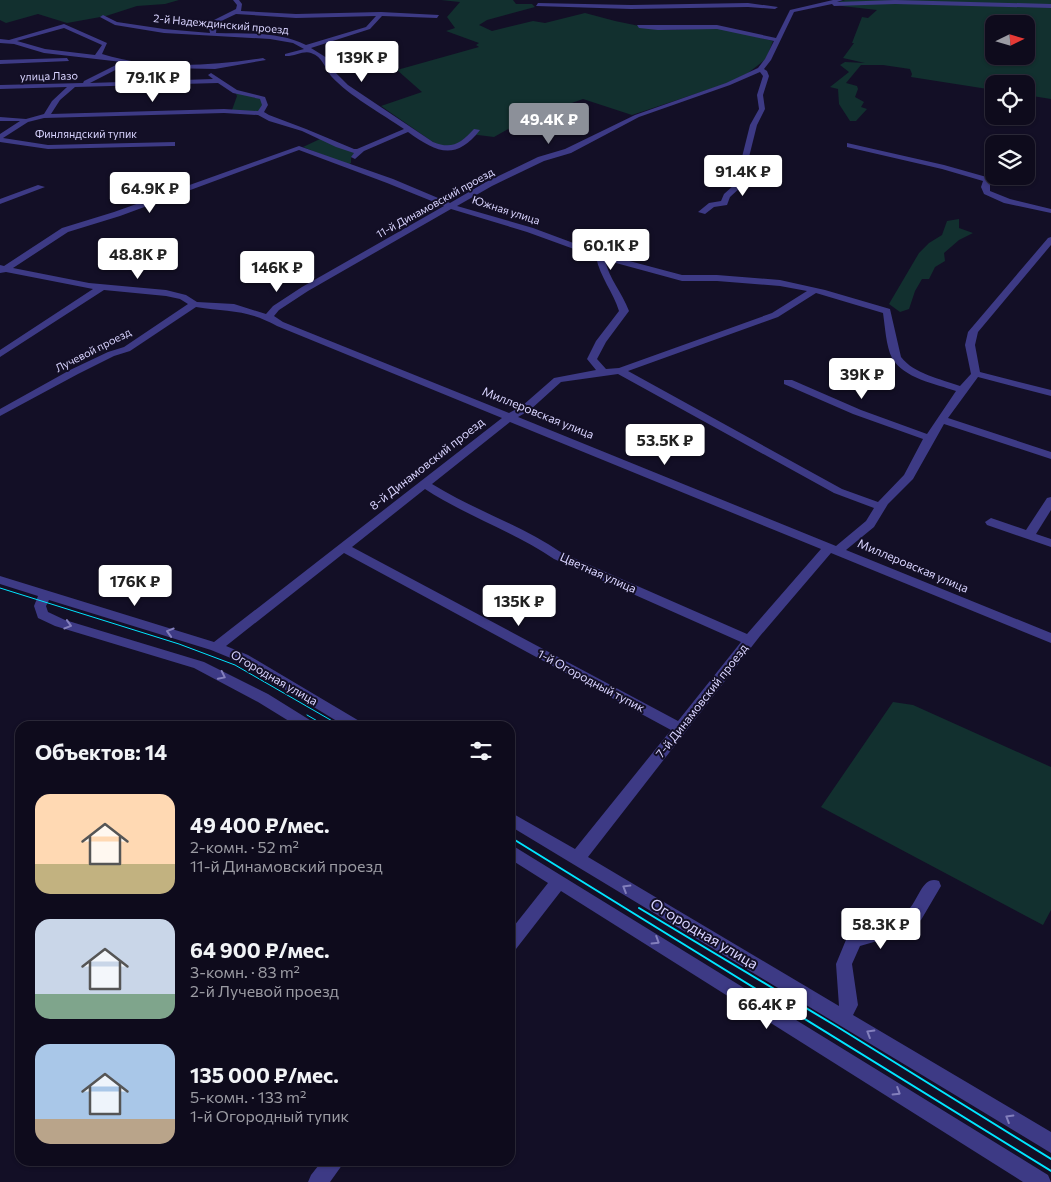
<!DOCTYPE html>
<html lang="ru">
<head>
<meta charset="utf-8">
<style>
  body { margin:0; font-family:Commissioner,sans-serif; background:#1c1929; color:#f1f3f6; height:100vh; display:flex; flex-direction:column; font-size:19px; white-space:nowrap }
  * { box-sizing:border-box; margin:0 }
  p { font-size:16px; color:#9b9ba3 }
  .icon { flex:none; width:28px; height:28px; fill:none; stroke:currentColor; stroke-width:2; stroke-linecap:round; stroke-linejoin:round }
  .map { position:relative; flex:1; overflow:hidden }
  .drawer { position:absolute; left:15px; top:721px; width:500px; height:445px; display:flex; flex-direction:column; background:#0e0b1c; border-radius:15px; box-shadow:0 1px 4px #0004,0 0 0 1px #2e2b3b }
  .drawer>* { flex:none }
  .needle { width:32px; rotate:85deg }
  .fabs { position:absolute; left:985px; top:15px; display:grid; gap:10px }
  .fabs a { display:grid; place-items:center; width:50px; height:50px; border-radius:10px; background:#0e0b1c; box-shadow:0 1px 4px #0004,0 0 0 1px #2e2b3b; font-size:25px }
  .price { position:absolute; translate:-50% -42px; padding:0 11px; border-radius:5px; background:#fff; color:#222; font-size:16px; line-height:32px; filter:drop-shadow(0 1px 2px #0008) }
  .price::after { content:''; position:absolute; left:50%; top:30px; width:15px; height:11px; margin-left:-8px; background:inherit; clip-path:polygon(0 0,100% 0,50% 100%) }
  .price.on { background:#8c9099; color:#fff }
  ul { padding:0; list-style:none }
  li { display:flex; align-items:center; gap:15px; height:125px; padding:0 20px }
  li span { display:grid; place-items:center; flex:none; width:140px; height:100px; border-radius:15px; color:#555 }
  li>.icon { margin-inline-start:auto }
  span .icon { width:60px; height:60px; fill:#fffc; stroke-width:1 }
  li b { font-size:21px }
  h2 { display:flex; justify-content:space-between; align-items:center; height:60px; padding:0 20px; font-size:21px }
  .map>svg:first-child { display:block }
</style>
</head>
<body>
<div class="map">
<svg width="1051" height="1182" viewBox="0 0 1051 1182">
  <rect width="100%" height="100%" fill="#130f26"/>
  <!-- green -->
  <path fill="#12302f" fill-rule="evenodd" d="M 0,0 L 179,0 L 165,4 L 137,6 L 106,16 L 67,23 L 38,14 L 6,23 L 0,20 Z
    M 441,0 L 513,0 L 516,4 L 532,4 L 535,7 L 487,20 L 479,25 L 492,31 L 533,21 L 545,23 L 585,13 L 615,21 L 649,28 L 665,30 L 719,28 L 773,41 L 766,59 L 748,73 L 725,84 L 632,115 L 583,99 L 524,120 L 494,137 L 470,134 L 453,148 L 443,149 L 381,106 L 422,92 L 397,70 L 479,47 L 476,45 L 479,43 L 446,31 L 455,28 L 447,17 L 460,2 Z
    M 845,0 L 1051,0 L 1051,99 L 1026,95 L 1026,84 L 994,84 L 994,90 L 911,77 L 912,74 L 910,69 L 883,65 L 861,65 L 846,83 L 857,86 L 858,89 L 855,97 L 864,102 L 861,107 L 867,109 L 856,121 L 850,121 L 839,104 L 838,89 L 830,87 L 849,72 L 840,65 L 845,62 L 865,63 L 843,58 L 854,43 L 852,43 L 862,17 L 868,18 L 877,10 L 842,6 L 835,3 ZM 994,24 L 1026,24 L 1026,56 L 994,56 Z
    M 235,92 L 261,99 L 264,105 L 259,112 L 232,110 L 237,96 Z
    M 320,139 L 356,152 L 351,158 L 351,163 L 348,165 L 303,147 Z
    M 959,219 L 959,228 L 973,233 L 959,240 L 944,253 L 945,261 L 935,267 L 929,279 L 922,279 L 915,291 L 909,309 L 900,312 L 889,304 L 919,253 L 929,243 L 942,235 L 947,221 Z
    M 893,702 L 913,705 L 1051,767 L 1051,910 L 1043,925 L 821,807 Z"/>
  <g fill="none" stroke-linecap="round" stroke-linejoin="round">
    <!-- minor -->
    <path fill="#3d3a85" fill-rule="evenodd" d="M 233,0 L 239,0 L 242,4 L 241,11 L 296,14 L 381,12 L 439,15 L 437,18 L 382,16 L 370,29 L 311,48 L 327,58 L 336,73 L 348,85 L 433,142 C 452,150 461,143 474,129 L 480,130 C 455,162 436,152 408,132 L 364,151 L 355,159 L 351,157 L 354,153 L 336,147 L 302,131 L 269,121 L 258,115 L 224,113 L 44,118 L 28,122 L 3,138 L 48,145 L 175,142 L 175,146 L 172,146 L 48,149 L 0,142 L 0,134 L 20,121 L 0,121 L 0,117 L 26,119 L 44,114 L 52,101 L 67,87 L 0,89 L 0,85 L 83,83 L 84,81 L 122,62 L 44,53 L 14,44 L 0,43 L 0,39 L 9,40 L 64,24 L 107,43 L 102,54 C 153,70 210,66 263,58 L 266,60 L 215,69 L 166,68 L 129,63 L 90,83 L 213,79 L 208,75 L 211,73 L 237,90 L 265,97 L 268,105 L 264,112 L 269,115 L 306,129 L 354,149 L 357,149 L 404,129 C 381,113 349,96 331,76 C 324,67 323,57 311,53 C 304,50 293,57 285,56 L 285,54 L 304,49 L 293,43 L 270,39 L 164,33 L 115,25 L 100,17 L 103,15 L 117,22 L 164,29 L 210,33 L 209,28 L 212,21 L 236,9 L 237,5 ZM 236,14 L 296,18 L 376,16 L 366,27 L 306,45 C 279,31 245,34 216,33 L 217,23 ZM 64,28 L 102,45 L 95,55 L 45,49 L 17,41 ZM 218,83 L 233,93 L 260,99 L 262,105 L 258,111 L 224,109 L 51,114 L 60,100 L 75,87 Z
      M 833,0 L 843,0 L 837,2 L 895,0 L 1051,4 L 1051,8 L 895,4 L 834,6 L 832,4 L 794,12 L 771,60 L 764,69 L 767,71 L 769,76 L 763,95 L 765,109 L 757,125 L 749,157 L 739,167 L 742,186 L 730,197 L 727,205 L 714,207 L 705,214 L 698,212 L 709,203 L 721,201 L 724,194 L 734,185 L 731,167 L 742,157 L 750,125 L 759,109 L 757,95 L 763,76 L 760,72 L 730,85 L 639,117 L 571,153 L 544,161 L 492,186 L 457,206 L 533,228 L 603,254 L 682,275 L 717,275 L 780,280 L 825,290 L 890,309 L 901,357 C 914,374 941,379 960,386 L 971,374 L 965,345 L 968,332 L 1048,238 L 1051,237 L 1051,245 L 978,332 L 975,345 L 980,372 L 1051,390 L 1051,396 L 978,377 L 948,418 L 1051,452 L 1051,459 L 944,424 L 913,479 L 888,504 L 874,527 L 846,550 L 1051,633 L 1051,643 L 831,553 L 760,636 L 588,857 L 839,1006 L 836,964 L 848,935 C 864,929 899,922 910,908 C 919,898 923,875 939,881 L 941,886 L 921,920 L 884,939 L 860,946 L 852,964 L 858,1005 L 853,1015 L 1051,1132 L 1051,1153 L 510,826 L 510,812 L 575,849 L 671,730 L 344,553 L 226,646 L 248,655 L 361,722 L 363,726 L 345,726 L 238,661 L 211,650 L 49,600 L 46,606 L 48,612 L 65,620 L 204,662 L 268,694 L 313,722 L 315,726 L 297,726 L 258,702 L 194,668 L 55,626 L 38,618 L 34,606 L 38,596 L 0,584 L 0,576 L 214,642 L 502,418 L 277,326 C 247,309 227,312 196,307 L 130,351 L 114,356 L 78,374 L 0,416 L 0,409 L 70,370 L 108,352 L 124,347 L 188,304 L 180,299 L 166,296 L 104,290 L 0,357 L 0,350 L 93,289 L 6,272 L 0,273 L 0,265 L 4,266 L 62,228 L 114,212 L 299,146 L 393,179 L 450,203 L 486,182 L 538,157 L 565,149 L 635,115 L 726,83 L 758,68 L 765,59 L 774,41 L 717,29 L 658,30 L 639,28 L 637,25 L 717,25 L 776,38 L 790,10 ZM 299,150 L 387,183 L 444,206 L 302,287 L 273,306 L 266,314 L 234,304 L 197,302 L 186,295 L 166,290 L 89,283 L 13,268 L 68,232 L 120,216 ZM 451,209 L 527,232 L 596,257 C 600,277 613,292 619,311 L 596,341 L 587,359 L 596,370 L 554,378 L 522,406 L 509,413 L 283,322 L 274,316 L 279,310 L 308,291 ZM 605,260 L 682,281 L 717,281 L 780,286 L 807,291 L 772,313 L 619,368 L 606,369 L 597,359 L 606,342 L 629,311 C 622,292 609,279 605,260 ZM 816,293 L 883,313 C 885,326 886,346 892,358 C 903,378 936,384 956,391 L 927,434 L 861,410 L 792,380 L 784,380 L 784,384 L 853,414 L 923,439 L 904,475 L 878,502 L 842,489 L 628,371 L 778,317 ZM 618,374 L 834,493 L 874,508 L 866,521 L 836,546 L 518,417 L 530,410 L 561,382 ZM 510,422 L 821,549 L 747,634 L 562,553 C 521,525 474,510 432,484 ZM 425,489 C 466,516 513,531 554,559 L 741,642 L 678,721 L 352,547 Z
      M 538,3 L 631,5 L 748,3 L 778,7 L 775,9 L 748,7 L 631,9 L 536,6 Z
      M 67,58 L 69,61 L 0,64 L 0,60 Z
      M 847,143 L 944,165 L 990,178 L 990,191 L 1010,199 L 1051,209 L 1051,213 L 1004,203 L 984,194 L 981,187 L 983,181 L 942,169 L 847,147 Z
      M 38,185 L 45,187 L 0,204 L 0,199 Z
      M 1051,497 L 1051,510 L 1036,534 L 1051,539 L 1051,547 L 987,525 L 985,522 L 991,518 L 1026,530 L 1047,498 Z
      M 510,844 L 1048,1175 L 1051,1182 L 1023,1182 L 561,891 L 516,949 L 510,952 L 510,931 L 548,883 L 510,859 Z
      M 322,1161 L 345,1161 L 330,1182 L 308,1182 L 311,1175 Z"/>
    <!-- tram-far1 -->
    <path stroke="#00e5ff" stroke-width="1" d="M 0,588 L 179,644 L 235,665 L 341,726
      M 307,715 L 326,726"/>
    <!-- tram -->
    <path stroke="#00e5ff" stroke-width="2" d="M 510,837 L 1051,1171
      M 639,908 L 836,1026 L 1051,1159"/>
  </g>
  <!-- one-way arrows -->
  <defs><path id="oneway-chevron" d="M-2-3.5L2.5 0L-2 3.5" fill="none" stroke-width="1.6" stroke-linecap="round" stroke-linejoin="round" transform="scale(1.25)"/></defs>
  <g stroke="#837fbc">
    <use href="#oneway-chevron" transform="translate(68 625) rotate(17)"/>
    <use href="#oneway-chevron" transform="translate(170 632) rotate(-163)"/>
    <use href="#oneway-chevron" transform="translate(222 676) rotate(26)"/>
    <use href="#oneway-chevron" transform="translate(626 888) rotate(-149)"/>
    <use href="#oneway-chevron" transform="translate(656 941) rotate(32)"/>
    <use href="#oneway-chevron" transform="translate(870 1033) rotate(-149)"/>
    <use href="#oneway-chevron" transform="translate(897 1092) rotate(32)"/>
    <use href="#oneway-chevron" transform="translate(1009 1118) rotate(-149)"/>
  </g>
  <g text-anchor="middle" stroke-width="4" stroke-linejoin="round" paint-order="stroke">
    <!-- far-street labels -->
    <g font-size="11" fill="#d9d4ff" stroke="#130f26">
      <text transform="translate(221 24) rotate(5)" y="4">2-й Надеждинский проезд</text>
      <text transform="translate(49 76) rotate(-1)" y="4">улица Лазо</text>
      <text x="86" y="138">Финляндский тупик</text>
      <text transform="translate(435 203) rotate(-29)" y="4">11-й Динамовский проезд</text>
      <text transform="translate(506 210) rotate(18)" y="4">Южная улица</text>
      <text transform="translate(93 350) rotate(-27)" y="4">Лучевой проезд</text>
    </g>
    <!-- street labels -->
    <g font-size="12" fill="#d9d4ff" stroke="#130f26">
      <text transform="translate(538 413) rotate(22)" y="4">Миллеровская улица</text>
      <text transform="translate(427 464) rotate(-38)" y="4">8-й Динамовский проезд</text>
      <text transform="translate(913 566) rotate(23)" y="4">Миллеровская улица</text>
      <text transform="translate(598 573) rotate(24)" y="4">Цветная улица</text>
      <text transform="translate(274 678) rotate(30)" y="4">Огородная улица</text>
      <text transform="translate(591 681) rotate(28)" y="4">1-й Огородный тупик</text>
      <text transform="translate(702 701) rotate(-52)" y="4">7-й Динамовский проезд</text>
    </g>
    <!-- near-street labels -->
    <g font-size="15" fill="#d9d4ff" stroke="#130f26">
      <text transform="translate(704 934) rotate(31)" y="5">Огородная улица</text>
    </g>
  </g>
</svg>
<div class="fabs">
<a><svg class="needle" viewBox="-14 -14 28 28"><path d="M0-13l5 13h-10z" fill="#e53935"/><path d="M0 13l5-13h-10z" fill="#9b9ba3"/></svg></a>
<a><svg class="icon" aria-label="locate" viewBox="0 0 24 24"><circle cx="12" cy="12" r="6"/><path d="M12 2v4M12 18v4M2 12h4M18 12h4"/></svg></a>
<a><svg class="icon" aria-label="layers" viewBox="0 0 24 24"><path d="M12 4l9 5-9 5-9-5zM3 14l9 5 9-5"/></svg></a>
</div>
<b class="price" style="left:362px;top:83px">139K ₽</b>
<b class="price" style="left:153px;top:103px">79.1K ₽</b>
<b class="price on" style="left:549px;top:145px">49.4K ₽</b>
<b class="price" style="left:743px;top:197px">91.4K ₽</b>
<b class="price" style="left:150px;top:214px">64.9K ₽</b>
<b class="price" style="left:611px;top:271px">60.1K ₽</b>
<b class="price" style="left:138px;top:280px">48.8K ₽</b>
<b class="price" style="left:277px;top:293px">146K ₽</b>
<b class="price" style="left:862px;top:400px">39K ₽</b>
<b class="price" style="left:665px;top:466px">53.5K ₽</b>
<b class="price" style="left:135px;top:607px">176K ₽</b>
<b class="price" style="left:519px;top:627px">135K ₽</b>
<b class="price" style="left:881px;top:950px">58.3K ₽</b>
<b class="price" style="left:767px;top:1030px">66.4K ₽</b>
<section class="drawer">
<h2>Объектов: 14<svg class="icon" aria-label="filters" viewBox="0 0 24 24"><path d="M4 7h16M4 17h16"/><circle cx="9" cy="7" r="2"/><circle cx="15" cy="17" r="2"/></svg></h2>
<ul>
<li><span style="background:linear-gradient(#ffd9b3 70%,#c2b280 0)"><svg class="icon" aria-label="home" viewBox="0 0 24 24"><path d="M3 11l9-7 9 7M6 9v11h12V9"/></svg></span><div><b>49 400 ₽/мес.</b><p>2-комн. · 52 m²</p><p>11-й Динамовский проезд</p></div></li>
<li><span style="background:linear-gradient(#c9d6e8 75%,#7fa58c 0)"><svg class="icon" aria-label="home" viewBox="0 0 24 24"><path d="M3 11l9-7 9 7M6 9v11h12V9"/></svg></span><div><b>64 900 ₽/мес.</b><p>3-комн. · 83 m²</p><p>2-й Лучевой проезд</p></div></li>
<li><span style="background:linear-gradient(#a9c7e8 75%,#b9a48a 0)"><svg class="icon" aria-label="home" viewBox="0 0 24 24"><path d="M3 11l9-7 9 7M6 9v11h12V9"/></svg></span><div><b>135 000 ₽/мес.</b><p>5-комн. · 133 m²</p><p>1-й Огородный тупик</p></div></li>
</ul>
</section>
</div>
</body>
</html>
